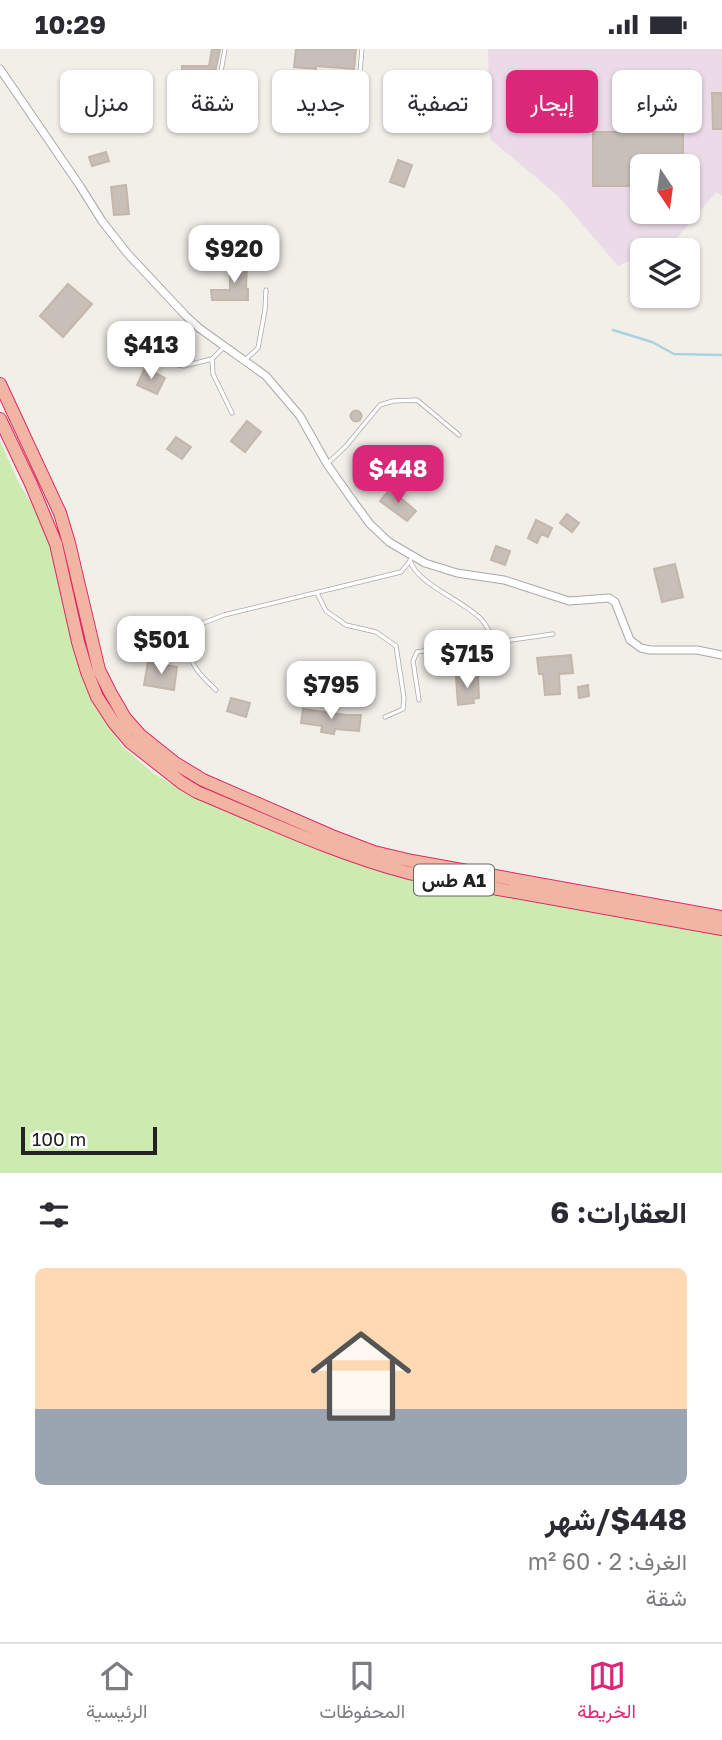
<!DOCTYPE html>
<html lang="ar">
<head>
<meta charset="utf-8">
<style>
  body { margin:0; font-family:"Golos Text",Vazirmatn,sans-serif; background:#f7f7f7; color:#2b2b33; direction:rtl; height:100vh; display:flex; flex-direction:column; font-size:26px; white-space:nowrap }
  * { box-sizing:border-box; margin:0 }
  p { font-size:23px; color:#7c7c81 }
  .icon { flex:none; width:38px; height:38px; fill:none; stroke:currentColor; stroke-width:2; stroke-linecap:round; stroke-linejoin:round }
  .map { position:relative; height:1124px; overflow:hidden; direction:ltr }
  .sheet { display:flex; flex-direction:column; background:#fff; flex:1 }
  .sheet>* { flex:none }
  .guide { position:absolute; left:21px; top:21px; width:681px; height:63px; direction:rtl; display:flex; gap:14px }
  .needle { width:46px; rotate:167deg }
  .controls { position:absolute; left:630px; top:105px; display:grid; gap:14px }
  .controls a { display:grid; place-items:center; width:70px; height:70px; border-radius:10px; background:#fff; box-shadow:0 2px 5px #0004; font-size:35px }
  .scale { position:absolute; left:21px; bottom:18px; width:136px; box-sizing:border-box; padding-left:7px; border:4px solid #222; border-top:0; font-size:19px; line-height:24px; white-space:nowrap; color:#222; -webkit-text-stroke:5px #fff; paint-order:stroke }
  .price { position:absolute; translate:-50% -60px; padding:0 16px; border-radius:14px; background:#fff; color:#222; font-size:23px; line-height:46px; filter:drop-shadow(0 2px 4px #0008) }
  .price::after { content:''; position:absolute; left:50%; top:42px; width:21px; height:16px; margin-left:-10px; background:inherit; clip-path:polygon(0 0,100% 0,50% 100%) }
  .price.selected { background:#db2777; color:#fff }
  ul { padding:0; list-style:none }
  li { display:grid; align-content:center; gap:14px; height:371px; padding:0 35px }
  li+li { border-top:2px solid #e1e1e2 }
  li span { display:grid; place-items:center; height:217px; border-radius:10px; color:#555 }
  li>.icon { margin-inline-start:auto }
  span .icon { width:126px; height:126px; fill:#fffc; stroke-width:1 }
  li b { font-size:30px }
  h2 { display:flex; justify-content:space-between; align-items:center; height:84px; padding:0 35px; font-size:30px }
  .chip { padding:0 24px; border-radius:10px; background:#fff; box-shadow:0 2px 5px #0004; font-size:24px; line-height:63px }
  .chip.selected { background:#db2777; color:#fff }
  .status { display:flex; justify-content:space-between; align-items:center; height:49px; padding:0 35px; background:#fff; direction:ltr }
  .status svg { height:19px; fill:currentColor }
  .tabs { display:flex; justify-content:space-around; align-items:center; height:98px; border-top:2px solid #e1e1e2; background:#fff; font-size:19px; color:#7c7c81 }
  .tabs a { display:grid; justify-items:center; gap:4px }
  .tabs .selected { color:#db2777 }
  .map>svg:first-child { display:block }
</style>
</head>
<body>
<div class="status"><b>10:29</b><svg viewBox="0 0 49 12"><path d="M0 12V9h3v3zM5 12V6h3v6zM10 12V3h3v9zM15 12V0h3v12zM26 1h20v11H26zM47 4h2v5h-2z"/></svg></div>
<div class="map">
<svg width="722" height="1124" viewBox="0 0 722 1124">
  <rect width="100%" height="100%" fill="#f2efe9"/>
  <!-- industrial -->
  <path fill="#ebdbe8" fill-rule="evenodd" d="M 488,0 L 722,0 L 722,147 L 716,143 L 672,195 L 657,201 L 642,201 L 642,207 L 618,217 L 558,147 L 490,90 ZM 642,117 L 688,117 L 688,163 L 642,163 Z"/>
  <!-- grass -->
  <path fill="#cdebb0" d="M 0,392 L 18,432 L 42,472 L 58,515 L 83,630 L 98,662 L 123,698 L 153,724 L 183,742 L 332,802 L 722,883 L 722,1124 L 0,1124 Z"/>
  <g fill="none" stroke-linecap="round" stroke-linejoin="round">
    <!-- stream -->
    <path stroke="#aad3df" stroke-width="2.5" d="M 613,281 L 652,293 L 674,305 L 722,306"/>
  </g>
  <!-- building -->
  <path fill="#c7bfb8" stroke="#c4b6ab" stroke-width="2" d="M 212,0 L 220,0 L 214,28 L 182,28 L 182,17 L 209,17 Z
    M 296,0 L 356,0 L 354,20 L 316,17 L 316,20 L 294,18 Z
    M 439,26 L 462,27 L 462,38 L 439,37 Z
    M 712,44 L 722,44 L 722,80 L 713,80 Z
    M 593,83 L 683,83 L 683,117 L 642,117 L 642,137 L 593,137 Z
    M 106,103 L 109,112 L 92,117 L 89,108 Z
    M 398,111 L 412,116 L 404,138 L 390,133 Z
    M 126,136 L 129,165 L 114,166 L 111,138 Z
    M 230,214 L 247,215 L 246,240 L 248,240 L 248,251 L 212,251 L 211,241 L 230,241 Z
    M 68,235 L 92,255 L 63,288 L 40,267 Z
    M 145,319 L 165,329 L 157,345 L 137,336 Z
    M350.5 367a5.5 5.5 0 1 1 11 0a5.5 5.5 0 1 1-11 0Z
    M 247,372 L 261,383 L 245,403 L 231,392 Z
    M 176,388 L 191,398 L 182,410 L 167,400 Z
    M 390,440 L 416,462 L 407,472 L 380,452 Z
    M 567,465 L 579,474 L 572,483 L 560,474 Z
    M 536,471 L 552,479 L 548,488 L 541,485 L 537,494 L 528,489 Z
    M 496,497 L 510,502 L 505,516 L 491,511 Z
    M 675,515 L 683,548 L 662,553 L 654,520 Z
    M 571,606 L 573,624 L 559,625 L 560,645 L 545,646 L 543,625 L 539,625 L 537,609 Z
    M 148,613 L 177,618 L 174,641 L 144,636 Z
    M 478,627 L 479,649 L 473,650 L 474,654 L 458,656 L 456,628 Z
    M 588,636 L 589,647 L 579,649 L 578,638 Z
    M 231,649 L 250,654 L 246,668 L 227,662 Z
    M 303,660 L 346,666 L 361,666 L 359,682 L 335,680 L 334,685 L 321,683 L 322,677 L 301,674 Z"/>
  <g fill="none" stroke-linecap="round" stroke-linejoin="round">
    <!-- service casing -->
    <g stroke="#a9a9a9" stroke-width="5">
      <path id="service" d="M 218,39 L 225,0
        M 355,79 L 362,0
        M 223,299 L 212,310 L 213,325 L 232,364
        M 246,310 L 258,299 L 265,261 L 266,241
        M 178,316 L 184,317 L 212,310
        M 328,414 L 346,397 L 380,356 L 393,352 L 417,351 L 459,386
        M 410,511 C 416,535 465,552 482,571 C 487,577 490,583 492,591 L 497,593 L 553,585
        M 317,544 L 326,562 L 346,576 L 376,583 L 396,597 L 404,649 L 403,660 L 385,668
        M 216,641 C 198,624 192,618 186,594 L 198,576 L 224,566 L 401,523 L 410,512
        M 419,651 L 413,612 L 417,603 L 492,591"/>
    </g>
    <!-- minor casing -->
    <g stroke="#a9a9a9" stroke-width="9">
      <path id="minor" d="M 0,20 L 80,137 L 102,172 L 127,204 L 186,267 L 199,279 L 266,327 L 300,367 L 327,415 L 353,452 L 370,475 L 389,493 L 425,514 L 457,524 L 504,531 L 569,552 L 609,549 L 615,553 L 630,591 L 641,599 L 650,601 L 697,601 L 722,606"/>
    </g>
    <!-- trunk casing -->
    <g stroke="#dc2a67" stroke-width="14">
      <path id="trunk" d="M 0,335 L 60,464 L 69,494 L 99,621 L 110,643 L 125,669 L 140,686 L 175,714 L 203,731 L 332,787 L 374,803 L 412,812 L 722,868
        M 0,370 L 31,435 L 56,495 L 78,593 L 87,623 L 97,648 L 114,674 L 130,693 L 182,734 L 197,743 C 267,772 336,805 409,824 L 722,880"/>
    </g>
    <!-- service -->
    <use href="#service" stroke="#fff" stroke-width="3.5"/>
    <!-- minor -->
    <use href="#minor" stroke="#fff" stroke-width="7"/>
    <!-- trunk -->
    <use href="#trunk" stroke="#f2b4a3" stroke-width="12"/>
  </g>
  <g text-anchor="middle" stroke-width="6" stroke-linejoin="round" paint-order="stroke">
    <!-- shield labels -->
    <rect fill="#fff" stroke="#646464" stroke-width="2" x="414" y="815.5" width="80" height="31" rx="5"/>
    <g font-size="19" font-weight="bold" fill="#222">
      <text x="454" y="838">طس A1</text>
    </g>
  </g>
</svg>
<div class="controls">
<a><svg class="needle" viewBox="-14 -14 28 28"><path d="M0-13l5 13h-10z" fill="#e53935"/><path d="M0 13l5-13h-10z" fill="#7c7c81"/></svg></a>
<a><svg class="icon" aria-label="layers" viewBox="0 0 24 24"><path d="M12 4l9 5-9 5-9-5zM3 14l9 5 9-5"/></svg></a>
</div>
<div class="scale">100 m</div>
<b class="price" style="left:234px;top:236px">$920</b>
<b class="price" style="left:151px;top:332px">$413</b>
<b class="price selected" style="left:398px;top:456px">$448</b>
<b class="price" style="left:161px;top:627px">$501</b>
<b class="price" style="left:467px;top:641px">$715</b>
<b class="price" style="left:331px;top:672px">$795</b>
<div class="guide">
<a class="chip">شراء</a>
<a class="chip selected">إيجار</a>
<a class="chip">تصفية</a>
<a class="chip">جديد</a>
<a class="chip">شقة</a>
<a class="chip">منزل</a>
</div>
</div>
<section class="sheet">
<h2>العقارات: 6<svg class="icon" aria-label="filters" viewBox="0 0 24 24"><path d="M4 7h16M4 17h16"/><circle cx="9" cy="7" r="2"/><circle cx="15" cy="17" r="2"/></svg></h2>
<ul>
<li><span style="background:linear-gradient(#ffd9b3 65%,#9aa5b1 0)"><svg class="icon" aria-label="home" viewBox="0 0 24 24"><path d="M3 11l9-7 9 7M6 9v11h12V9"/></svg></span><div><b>$448/شهر</b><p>الغرف: 2 · 60 m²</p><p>شقة</p></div></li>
</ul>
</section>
<nav class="tabs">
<a class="selected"><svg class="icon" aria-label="map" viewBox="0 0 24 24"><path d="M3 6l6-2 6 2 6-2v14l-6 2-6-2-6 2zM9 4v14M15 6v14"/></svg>الخريطة</a>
<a><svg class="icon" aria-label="saved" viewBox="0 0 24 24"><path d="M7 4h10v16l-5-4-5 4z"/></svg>المحفوظات</a>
<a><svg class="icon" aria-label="home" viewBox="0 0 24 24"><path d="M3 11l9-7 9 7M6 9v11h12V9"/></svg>الرئيسية</a>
</nav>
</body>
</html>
